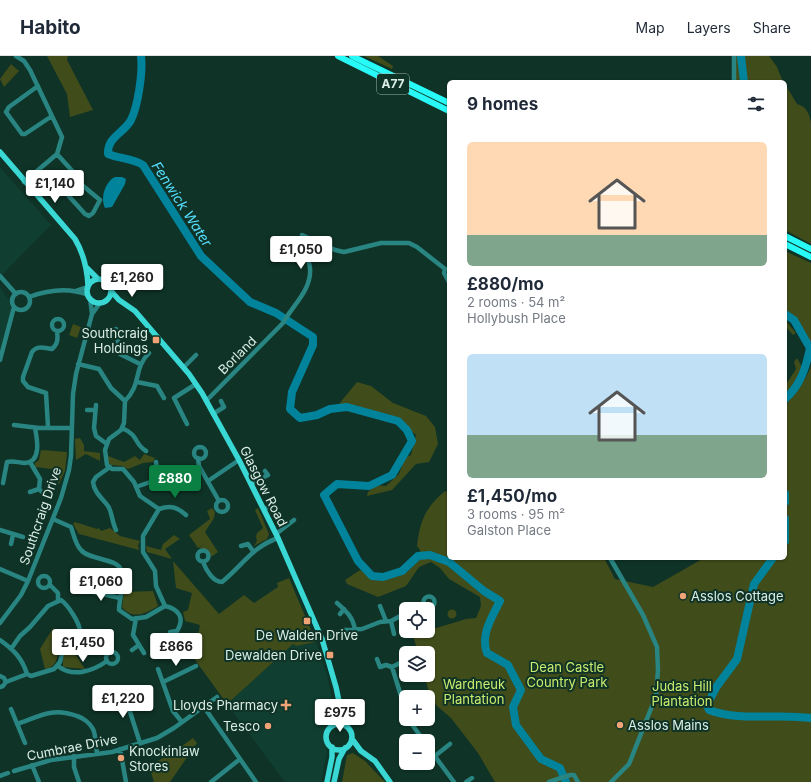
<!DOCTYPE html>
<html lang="en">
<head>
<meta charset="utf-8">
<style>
  body { margin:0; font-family:Inter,sans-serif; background:#f2f2f3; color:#1f2937; height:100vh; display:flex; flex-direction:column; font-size:15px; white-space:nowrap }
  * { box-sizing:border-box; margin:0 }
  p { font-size:13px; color:#747a83 }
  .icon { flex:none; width:22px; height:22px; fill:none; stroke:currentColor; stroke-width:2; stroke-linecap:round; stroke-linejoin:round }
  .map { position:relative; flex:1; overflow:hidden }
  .panel { position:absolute; left:447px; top:24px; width:340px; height:480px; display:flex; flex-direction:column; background:#fff; border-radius:6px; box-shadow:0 1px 3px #0004 }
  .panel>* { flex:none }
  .buttons { position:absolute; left:399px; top:546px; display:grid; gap:8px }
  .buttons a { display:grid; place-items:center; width:36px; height:36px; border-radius:6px; background:#fff; box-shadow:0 1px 3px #0004; font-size:20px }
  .price { position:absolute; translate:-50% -34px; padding:0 9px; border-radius:4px; background:#fff; color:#222; font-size:13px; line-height:26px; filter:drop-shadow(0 1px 2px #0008) }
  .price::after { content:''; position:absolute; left:50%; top:24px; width:12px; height:9px; margin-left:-6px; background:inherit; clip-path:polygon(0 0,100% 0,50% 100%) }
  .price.active { background:#0b8043; color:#fff }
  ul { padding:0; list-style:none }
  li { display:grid; align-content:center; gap:8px; height:212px; padding:0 20px }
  li span { display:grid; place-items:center; height:124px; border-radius:6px; color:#555 }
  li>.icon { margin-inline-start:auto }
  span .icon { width:72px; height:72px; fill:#fffc; stroke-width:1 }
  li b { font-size:17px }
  h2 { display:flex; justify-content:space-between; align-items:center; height:48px; padding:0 20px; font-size:17px }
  header { display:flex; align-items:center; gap:24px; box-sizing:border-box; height:56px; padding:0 20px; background:#fff; border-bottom:1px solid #e0e1e3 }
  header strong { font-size:19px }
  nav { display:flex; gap:22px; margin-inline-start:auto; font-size:14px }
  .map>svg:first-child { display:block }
</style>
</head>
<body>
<header>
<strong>Habito</strong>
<nav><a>Map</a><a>Layers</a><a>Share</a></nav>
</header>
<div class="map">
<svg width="811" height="726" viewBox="0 0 811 726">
  <rect width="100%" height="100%" fill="#0f3327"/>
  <!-- built -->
  <path fill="#103f31" d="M 0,111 L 51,169 L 0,221 Z
    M 0,231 L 9,245 L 13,260 L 0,301 Z
    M 316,586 L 327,618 L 334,653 L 330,667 L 324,678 L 327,696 L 321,726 L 285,726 L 227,648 L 293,588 L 296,590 Z"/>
  <!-- green -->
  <path fill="#404c1a" d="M 47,0 L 68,0 L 67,4 L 93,54 L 70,61 L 67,38 Z
    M 364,0 L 378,0 L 393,10 L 392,13 Z
    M 734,0 L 769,0 L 777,11 L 783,26 L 734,26 Z
    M 11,8 L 19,15 L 4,31 L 0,23 Z
    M 785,28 L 797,48 C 807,51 809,57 811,67 L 811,188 L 785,174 L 787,133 Z
    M 785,195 L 811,207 L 811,289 C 806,274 798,264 785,254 Z
    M 785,264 L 796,277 L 793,279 L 785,270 Z
    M 73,268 L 81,271 L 77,282 L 69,279 Z
    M 797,302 L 802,311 L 791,333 L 785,338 L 785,330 L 796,313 L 794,306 Z
    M 811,311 L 811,726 L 495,726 L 478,697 L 451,662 L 437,650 L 429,636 L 424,619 L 428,619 L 428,597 L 418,597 L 413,579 L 466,563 L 476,562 L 481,550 L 480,541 L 449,523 L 440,512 L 431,506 L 419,511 L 406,530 L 378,541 L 347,528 L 345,524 L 360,514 L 378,524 L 396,521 L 407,516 L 421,502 L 420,494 L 417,490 C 420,465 425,452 445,435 L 449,437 L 449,502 L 604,502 L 615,523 L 653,531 L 704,502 L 785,502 L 785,350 L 805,323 Z
    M 357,326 L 371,330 L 393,347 L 426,360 L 435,371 L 438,388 L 429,406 L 416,408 L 392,434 L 367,440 L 368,436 L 376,429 L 386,430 L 399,418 L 405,402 L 411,399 L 416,379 L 401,366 L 388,358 L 369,355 L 351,349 L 339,348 Z
    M 80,382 L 84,389 L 84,395 L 100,397 L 100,405 L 86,398 L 76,404 L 75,383 Z
    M 41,394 L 67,396 L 65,415 L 59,428 L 58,428 L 60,414 L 35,411 L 35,407 L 39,404 Z
    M 144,398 L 155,402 L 153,406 L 143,407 L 128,413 L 122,410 L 111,409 L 108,406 L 108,400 L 124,406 L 135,400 L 140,404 Z
    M 212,452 L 215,456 L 214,462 L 205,476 L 218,496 L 211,501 L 208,494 L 199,492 L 206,487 L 198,492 L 189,479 L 210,463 L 207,455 Z
    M 258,452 L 269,478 L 267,483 L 254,490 L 257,485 L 256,481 L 257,477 L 263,472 L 255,454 Z
    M 75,466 L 97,473 L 99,472 L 101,475 L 110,472 L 120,480 L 140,485 L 138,489 L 139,494 L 79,478 L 73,468 Z
    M 174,479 L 180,483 L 165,493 L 172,503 L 147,496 L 146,490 L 161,494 L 163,488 Z
    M 173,505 L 219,558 L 244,539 L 254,547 L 278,531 L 277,527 L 289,522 L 316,586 L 296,590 L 293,588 L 227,648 L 185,590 L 198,579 L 200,569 L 185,565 L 183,556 L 188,554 L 192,537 L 176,532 Z
    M 153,535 L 158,550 C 146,558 132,564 122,551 L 124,536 Z
    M447.5 558a4.5 4.5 0 1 1 9 0a4.5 4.5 0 1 1-9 0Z
    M 53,572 L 63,585 C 55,596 61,610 45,613 L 40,593 Z
    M 69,589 L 85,613 L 63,611 C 63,604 63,593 69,589 Z
    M 193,682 L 197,687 L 170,726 L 154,726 L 149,710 L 178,693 Z
    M 353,697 L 365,705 L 385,726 L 342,726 L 347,699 Z"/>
  <!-- water -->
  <path fill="#00839b" d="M 115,121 L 122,121 L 126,123 L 125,128 L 112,151 L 105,152 C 100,142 105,126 115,121 Z"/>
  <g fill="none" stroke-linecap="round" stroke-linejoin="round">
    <!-- river -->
    <path stroke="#00839b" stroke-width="8" d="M 141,0 C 143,16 138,50 131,64 C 124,77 107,81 108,98 C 120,103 132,102 143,109 L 201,200 L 250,246 L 276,257 L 313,281 L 313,289 L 292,336 L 290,353 L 300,362 L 317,359 L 330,353 L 347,351 L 398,365 L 407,374 L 412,385 L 392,419 L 369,430 L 337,428 L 324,439 L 358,505 L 372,520 L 383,521 L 402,515 L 418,500 L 430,499 L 449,506 L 484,535 L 500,545 C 492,561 480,579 487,597 L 508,609 L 521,634 L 513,651 L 516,669 L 541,703 L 560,712 L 566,726
      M 741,0 L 744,26
      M 785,258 L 794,264 L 810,292 C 806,312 800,330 785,343
      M 785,438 L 785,446
      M 785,463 L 785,485
      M 773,502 L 754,528 L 737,603 L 717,630 L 707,649 L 709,654 C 740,666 778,657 811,662"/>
    <!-- minor -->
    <path stroke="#298582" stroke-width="4.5" d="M 16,0 L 24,5 L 30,14 L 62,81 L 57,98 L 24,126
      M 734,26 L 734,0
      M 38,30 L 9,51 L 6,56 L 22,78 L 25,78 L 52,60
      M 57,98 L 75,118 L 76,124 L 100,144 L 93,157 L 89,160 L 85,158 L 66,137 L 68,132 L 76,124
      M 445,213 L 444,217 L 449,226
      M 0,220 L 16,238
      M 76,235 L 88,231
      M12 245a9 9 0 1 1 18 0a9 9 0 1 1-18 0Z
      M 29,241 C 48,234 68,231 88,239
      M 90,242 L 92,258
      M52 269a6 6 0 1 1 12 0a6 6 0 1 1-12 0Z
      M 116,273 L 120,298 L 140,308
      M 0,304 L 14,251
      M 184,311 L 196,299
      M 137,326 L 157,330 L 164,342
      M 125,345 C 142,328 133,313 149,297
      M 206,345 L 283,267 C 292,250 312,234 310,212 C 309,201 301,190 302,179 L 335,194 L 344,196 L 381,187 L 409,187 L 417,191 L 445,213
      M 96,349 L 94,372 L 96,380 L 107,388
      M 87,354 L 95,354
      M 213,358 L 224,351 L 221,345
      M 187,368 L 174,342 L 196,328
      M 14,369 L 39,372 L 72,372
      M 48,371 L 46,337 L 28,331 L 23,325 L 23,321 L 32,296 C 37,289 44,292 52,293 C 58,288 58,283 57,275
      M 122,372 C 140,380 133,387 146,395
      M194 397a6 6 0 1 1 12 0a6 6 0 1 1-12 0Z
      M 198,402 L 199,410 L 219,445
      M 30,406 L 40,423 L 39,433 L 43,437
      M 110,411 L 96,421 L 93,426 C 94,436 102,442 108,450 C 112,456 112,466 116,474
      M 208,425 L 239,404
      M 3,427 L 7,406 C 13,404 19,407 25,407 C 42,406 37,382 35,372
      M 251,428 L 268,419 L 265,415
      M 136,431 L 156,424 L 158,418 L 156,406
      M 30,436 L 39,433
      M216 450a6 6 0 1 1 12 0a6 6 0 1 1-12 0Z
      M 159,453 C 171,449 177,451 186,459
      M 264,453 L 273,449 L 277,456
      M 53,463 L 71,471 C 74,479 75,488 81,494 C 89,504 117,502 121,514 C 126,527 119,541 119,554 L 132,563 L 146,561 L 165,550 L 156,530 L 155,515 L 143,496 L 143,480 L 159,453 L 140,440 L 134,426 L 123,413 L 112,413 L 107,409 L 105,394 L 109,383 L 121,374 L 124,367 L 125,345 L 111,332 L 99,313 L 78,308
      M 0,474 L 23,481
      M 276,478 L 294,464
      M 11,488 L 13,479
      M 241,490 L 248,488 L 253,495
      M197.5 500a5.5 5.5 0 1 1 11 0a5.5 5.5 0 1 1-11 0Z
      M 610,502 L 643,559 L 657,591 L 658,614 L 656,640 L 629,708 L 611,726
      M 203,506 C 206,514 213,526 222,526 C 242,510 252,491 278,482
      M 0,513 L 28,525
      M38 526a6 6 0 1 1 12 0a6 6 0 1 1-12 0Z
      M 50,529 L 58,537 L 58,544
      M 85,534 L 120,542
      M423.5 546a5.5 5.5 0 1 1 11 0a5.5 5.5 0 1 1-11 0Z
      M 337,547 C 347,556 353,561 355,574
      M 165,550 C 179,553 185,562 177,575 L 170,576
      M 380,550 L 386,565
      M 415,553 L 424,548
      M 340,558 L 344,553
      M 136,562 L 133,579 L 144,597
      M 391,565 L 394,578
      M 0,567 L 21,539 L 28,525 L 61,442 L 69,414 L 71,400 L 73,338 L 76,318 L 92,258 L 100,247
      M 174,576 L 175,583
      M 0,584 C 14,594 22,602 27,618 L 31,620 L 54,613 L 60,606 L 65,586 L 80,576 C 80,567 68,549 61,544 L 48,550 L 30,571 L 20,580 L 11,593
      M 323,585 L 344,574 L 362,573 L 380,566 L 391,565 L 406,557
      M 132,594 L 139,589
      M106 602a6 6 0 1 1 12 0a6 6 0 1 1-12 0Z
      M 377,603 L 380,611 L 386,609 L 392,611
      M 400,607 L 392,611 L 406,656
      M 58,610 C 73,622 93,615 107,605
      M 158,613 L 173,655 L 182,666
      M 0,620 L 4,622 L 6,626 L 3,630 L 0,631
      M 6,626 L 27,618
      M 163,626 L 196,610
      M 123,634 L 140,687
      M 204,651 L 256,726
      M 11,653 L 25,687
      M 408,663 L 424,685
      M 17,668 C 40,660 52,651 77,660 C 83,662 90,667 93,673 C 96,679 96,691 97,698
      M 428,691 L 454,726
      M 120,693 L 126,726
      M 74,700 L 74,711 L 79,726
      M 435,700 L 450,688
      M 32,709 L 39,726
      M 14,715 L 51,704 L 112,696 L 157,682 L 174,672 L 217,641
      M 0,720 L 8,717
      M 211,726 L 240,703
      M 466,726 L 472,722
      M 549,726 L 570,719 L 574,719 L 578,726"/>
    <!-- major -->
    <path stroke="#39d8d5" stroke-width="5.5" d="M 0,96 L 75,183 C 84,198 87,212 88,229
      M 87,212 L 98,223
      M87 235a12 12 0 1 1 24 0a12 12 0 1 1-24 0Z
      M 111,235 L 119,244 L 135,255 L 189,318 L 202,337 L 239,404 L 278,482 L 322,583 L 336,631 L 344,669
      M326 681a13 13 0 1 1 26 0a13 13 0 1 1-26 0Z
      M 334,669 L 339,654
      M 352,683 L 361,695 L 375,705 L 390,726
      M 327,726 L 332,701 L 332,691
      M 334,726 L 339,703 L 345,692"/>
    <!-- highway -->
    <path stroke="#28fbf7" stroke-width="6" d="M 338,0 L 449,55
      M 352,0 L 449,47
      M 785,180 L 811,193
      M 785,188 L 811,201"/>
  </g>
  <!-- markers -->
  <g fill="#efa377" stroke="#0f3327" stroke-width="1.5">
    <rect x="152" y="280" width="8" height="8" rx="2"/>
    <circle cx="683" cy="540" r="4"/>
    <rect x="303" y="561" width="8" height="8" rx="2"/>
    <rect x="326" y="595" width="8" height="8" rx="2"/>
    <path d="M284 643h4v4h4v4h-4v4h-4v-4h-4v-4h4z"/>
    <circle cx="620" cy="669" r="4"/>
    <circle cx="268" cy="670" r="4"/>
    <circle cx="121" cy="702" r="4"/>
  </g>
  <g text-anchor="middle" stroke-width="4" stroke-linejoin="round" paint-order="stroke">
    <!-- shield labels -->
    <rect fill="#0f3327" stroke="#9eb6ad" stroke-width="1" x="377" y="18" width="32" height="20" rx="3"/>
    <g font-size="12" font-weight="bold" fill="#dbeee6">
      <text x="393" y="32">A77</text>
    </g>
    <!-- poi labels -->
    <g font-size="13" fill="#dbeee6" stroke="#0f3327" text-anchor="end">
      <text x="148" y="282">Southcraig<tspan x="148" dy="15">Holdings</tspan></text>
      <text x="691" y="545" text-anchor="start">Asslos Cottage</text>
      <text x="307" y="584" text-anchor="middle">De Walden Drive</text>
      <text x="322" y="604">Dewalden Drive</text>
      <text x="278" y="654">Lloyds Pharmacy</text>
      <text x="628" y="674" text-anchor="start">Asslos Mains</text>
      <text x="260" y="675">Tesco</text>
      <text x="129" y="700" text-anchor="start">Knockinlaw<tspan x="129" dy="15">Stores</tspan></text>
    </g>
    <!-- street labels -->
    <g font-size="13" fill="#dbeee6" stroke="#0f3327">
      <text transform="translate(237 299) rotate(-45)" y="5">Borland</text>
      <text transform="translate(264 430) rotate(63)" y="5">Glasgow Road</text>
      <text transform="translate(40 460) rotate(-71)" y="5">Southcraig Drive</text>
      <text transform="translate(72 691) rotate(-11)" y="5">Cumbrae Drive</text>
    </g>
    <!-- park labels -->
    <g font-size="13" fill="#ccec6f" stroke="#0f3327">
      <text x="567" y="616">Dean Castle<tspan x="567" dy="15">Country Park</tspan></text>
      <text x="474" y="633">Wardneuk<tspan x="474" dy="15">Plantation</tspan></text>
      <text x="682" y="635">Judas Hill<tspan x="682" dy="15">Plantation</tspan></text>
    </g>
    <!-- water labels -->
    <g font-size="14" font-style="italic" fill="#55defe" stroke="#0f3327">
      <text transform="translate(182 148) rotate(57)" y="5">Fenwick Water</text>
    </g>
  </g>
</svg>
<div class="buttons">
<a><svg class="icon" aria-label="locate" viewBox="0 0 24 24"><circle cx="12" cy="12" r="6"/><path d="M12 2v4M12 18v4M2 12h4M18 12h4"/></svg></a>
<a><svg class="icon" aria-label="layers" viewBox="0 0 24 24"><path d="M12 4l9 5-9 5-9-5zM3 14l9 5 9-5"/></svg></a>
<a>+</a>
<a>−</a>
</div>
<b class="price" style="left:55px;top:148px">£1,140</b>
<b class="price" style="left:301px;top:214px">£1,050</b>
<b class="price" style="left:132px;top:242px">£1,260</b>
<b class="price active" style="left:175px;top:443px">£880</b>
<b class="price" style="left:101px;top:546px">£1,060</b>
<b class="price" style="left:83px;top:607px">£1,450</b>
<b class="price" style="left:176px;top:611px">£866</b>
<b class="price" style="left:123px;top:663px">£1,220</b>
<b class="price" style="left:340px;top:677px">£975</b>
<section class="panel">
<h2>9 homes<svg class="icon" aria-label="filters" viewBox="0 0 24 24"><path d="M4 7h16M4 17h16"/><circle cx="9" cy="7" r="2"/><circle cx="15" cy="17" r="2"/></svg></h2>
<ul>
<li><span style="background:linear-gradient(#ffd9b3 75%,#7fa58c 0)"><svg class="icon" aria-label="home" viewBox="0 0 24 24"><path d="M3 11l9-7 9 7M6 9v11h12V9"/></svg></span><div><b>£880/mo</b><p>2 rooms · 54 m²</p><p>Hollybush Place</p></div></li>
<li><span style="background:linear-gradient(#bfe0f5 65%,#7fa58c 0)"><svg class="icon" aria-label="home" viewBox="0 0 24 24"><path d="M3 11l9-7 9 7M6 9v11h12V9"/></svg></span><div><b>£1,450/mo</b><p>3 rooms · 95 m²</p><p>Galston Place</p></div></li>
</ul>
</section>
</div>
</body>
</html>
